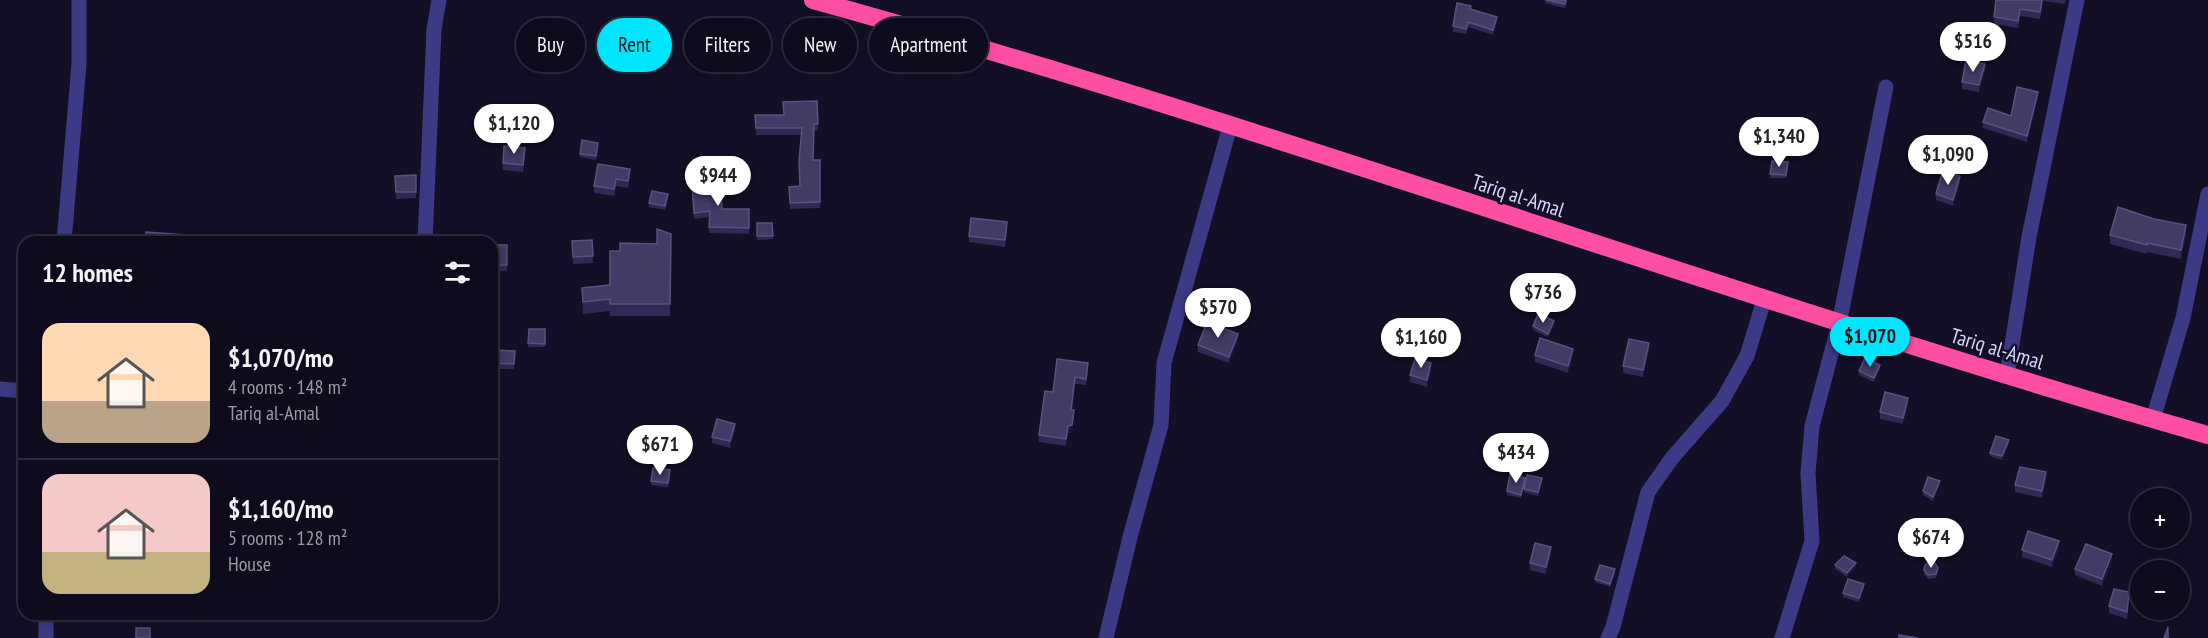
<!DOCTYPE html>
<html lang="en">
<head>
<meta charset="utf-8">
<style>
  body { margin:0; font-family:"PT Sans Narrow",sans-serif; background:#171425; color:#f1f3f6; height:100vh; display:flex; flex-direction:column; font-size:22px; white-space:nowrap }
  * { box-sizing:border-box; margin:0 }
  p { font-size:20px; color:#9b9ba3 }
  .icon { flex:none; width:33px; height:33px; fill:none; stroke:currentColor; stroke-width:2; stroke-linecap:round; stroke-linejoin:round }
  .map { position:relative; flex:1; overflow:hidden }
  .details { position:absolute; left:18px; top:236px; width:480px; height:384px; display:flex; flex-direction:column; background:#0e0b1c; border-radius:18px; box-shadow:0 3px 15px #0003,0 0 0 2px #2e2b3b }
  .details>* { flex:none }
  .top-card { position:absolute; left:516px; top:18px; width:570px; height:54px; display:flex; gap:12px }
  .controls { position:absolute; left:2130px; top:488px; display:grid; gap:12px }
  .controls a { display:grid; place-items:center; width:60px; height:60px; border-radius:50%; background:#0e0b1c; box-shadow:0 3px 15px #0003,0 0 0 2px #2e2b3b; font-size:30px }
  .price { position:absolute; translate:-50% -51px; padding:0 14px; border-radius:21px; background:#fff; color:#222; font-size:20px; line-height:39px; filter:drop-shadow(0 2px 3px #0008) }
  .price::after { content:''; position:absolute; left:50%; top:36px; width:18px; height:14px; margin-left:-9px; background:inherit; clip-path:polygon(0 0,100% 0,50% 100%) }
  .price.active { background:#00e5ff; color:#111 }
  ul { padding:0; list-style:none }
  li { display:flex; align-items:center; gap:18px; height:150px; padding:0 24px }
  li+li { border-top:2px solid #2e2b3b }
  li span { display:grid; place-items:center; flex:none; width:168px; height:120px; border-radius:18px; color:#555 }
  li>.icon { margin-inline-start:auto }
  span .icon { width:72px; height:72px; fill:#fffc; stroke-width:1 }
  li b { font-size:26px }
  h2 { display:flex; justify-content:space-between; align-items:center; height:72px; padding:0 24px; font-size:26px }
  .pill { padding:0 21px; border-radius:27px; background:#0e0b1c; box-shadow:0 3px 15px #0003,0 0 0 2px #2e2b3b; font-size:21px; line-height:54px }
  .pill.active { background:#00e5ff; color:#111 }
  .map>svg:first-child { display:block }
</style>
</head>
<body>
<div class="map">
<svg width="2208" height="638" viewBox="0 0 2208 638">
  <rect width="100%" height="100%" fill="#130f26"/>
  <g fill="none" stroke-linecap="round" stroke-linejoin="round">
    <!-- minor -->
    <path stroke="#3d3a85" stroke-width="15" d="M 64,242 L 79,64 L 79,0
      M 425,242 L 434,29 L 439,0
      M 2007,376 L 2029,237 L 2077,0
      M 0,389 L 24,391
      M 2153,419 L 2183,318 L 2208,194
      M 46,638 L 46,614
      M 1106,638 L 1130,537 L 1161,425 L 1164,363 L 1230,126
      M 1608,638 L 1613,627 L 1648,492 L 1672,458 L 1722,401 L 1747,356 L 1764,300
      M 1782,638 L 1812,541 L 1808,473 L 1812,426 L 1839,324 L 1886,87"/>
    <!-- highway -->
    <path stroke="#ff4fa3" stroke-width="18" d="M 813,0 C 1283,130 1740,301 2208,435"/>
  </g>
  <!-- wall -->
  <path fill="#312854" d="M 1545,0 L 1567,0 L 1565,8 L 1545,3 Z
    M 1996,0 L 2066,0 L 2065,4 L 2043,1 L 2040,19 L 2020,16 L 2018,28 L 1994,24 Z
    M 1471,9 L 1497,22 L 1493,35 L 1468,27 L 1466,34 L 1453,32 L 1453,26 Z
    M 1985,71 L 1979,92 L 1962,89 L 1962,82 Z
    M 2038,98 L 2027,142 L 1983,128 L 1983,122 L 2011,116 Z
    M 817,101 L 818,130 L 814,131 L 813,160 L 820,160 L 820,208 L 790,209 L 789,187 L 800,186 L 801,135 L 756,135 L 755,115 L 784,115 Z
    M 598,146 L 596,160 L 580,157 L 580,154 Z
    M 525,154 L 523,172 L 503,170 L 503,163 Z
    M 1788,166 L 1786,178 L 1770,178 L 1770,174 Z
    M 416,175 L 416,198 L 396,199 L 395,176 Z
    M 630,176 L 628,188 L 616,186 L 614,196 L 594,193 L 594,186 Z
    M 1960,183 L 1953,206 L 1936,200 L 1936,194 Z
    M 692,190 L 722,209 L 749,209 L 749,234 L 709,233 L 709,217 L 694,219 Z
    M 668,198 L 665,210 L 649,207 L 649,203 Z
    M 757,223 L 772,223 L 773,239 L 757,240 Z
    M 1007,229 L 1005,247 L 969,242 L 969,236 Z
    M 671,234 L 670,316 L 610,316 L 610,311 L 583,314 L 582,288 L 610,285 L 620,251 L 657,244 Z
    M 2110,235 L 2186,235 L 2181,259 L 2147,252 L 2147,254 L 2110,244 Z
    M 592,240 L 593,263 L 573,264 L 572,241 Z
    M 492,245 L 507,245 L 507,271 L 494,271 L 495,278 L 492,278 Z
    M 1554,325 L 1548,337 L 1533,330 L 1533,326 Z
    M 529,329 L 545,329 L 545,347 L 528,347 Z
    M 1238,341 L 1229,363 L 1198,352 L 1198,345 Z
    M 492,350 L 515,351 L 514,369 L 492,369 Z
    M 1649,350 L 1643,377 L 1623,373 L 1623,366 Z
    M 1535,355 L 1573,356 L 1568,373 L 1535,362 Z
    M 1431,369 L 1427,387 L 1410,382 L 1410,375 Z
    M 1880,369 L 1874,382 L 1859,375 L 1859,371 Z
    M 1088,370 L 1086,385 L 1075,384 L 1072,410 L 1074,417 L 1072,432 L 1068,433 L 1066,446 L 1039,442 L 1039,435 L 1053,392 Z
    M 1908,404 L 1903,424 L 1880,419 L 1880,412 Z
    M 735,430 L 730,448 L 712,443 L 712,437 Z
    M 2009,443 L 2002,460 L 1990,456 L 1990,453 Z
    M 670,473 L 668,487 L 651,485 L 651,481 Z
    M 2046,478 L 2042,498 L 2015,492 L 2015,485 Z
    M 1525,481 L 1521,498 L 1507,495 L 1507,491 Z
    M 1542,482 L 1538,496 L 1524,492 L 1524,489 Z
    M 1940,484 L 1933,501 L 1923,495 L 1923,491 Z
    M 2059,548 L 2052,567 L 2022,557 L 2022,550 Z
    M 1551,554 L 1546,574 L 1530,570 L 1530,563 Z
    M 2112,561 L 2102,586 L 2075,575 L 2075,569 Z
    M 1835,565 L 1856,567 L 1847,577 L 1835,569 Z
    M 1924,570 L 1938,571 L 1936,578 L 1928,579 L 1924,574 Z
    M 1615,573 L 1610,587 L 1595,582 L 1595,579 Z
    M 1864,587 L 1859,602 L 1843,597 L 1843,593 Z
    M 2129,598 L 2127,619 L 2109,613 L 2109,606 Z"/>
  <!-- shaded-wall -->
  <path fill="#1d163a" d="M 1497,17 L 1497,22 L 1493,35 L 1493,30 Z
    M 1985,64 L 1985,71 L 1979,92 L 1979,85 Z
    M 2038,92 L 2038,98 L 2027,142 L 2027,136 Z
    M 1960,176 L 1960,183 L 1953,206 L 1953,200 Z
    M 2186,225 L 2186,235 L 2181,259 L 2181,250 Z
    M 1554,321 L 1554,325 L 1548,337 L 1548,334 Z
    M 1238,334 L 1238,341 L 1229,363 L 1229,357 Z
    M 1649,343 L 1649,350 L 1643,377 L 1643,370 Z
    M 1573,349 L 1573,356 L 1568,373 L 1568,366 Z
    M 1431,363 L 1431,369 L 1427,387 L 1427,380 Z
    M 1880,365 L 1880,369 L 1874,382 L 1874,378 Z
    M 1075,377 L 1075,384 L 1071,416 L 1071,410 Z
    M 1908,398 L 1908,404 L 1903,424 L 1903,418 Z
    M 1074,410 L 1072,432 L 1068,433 L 1066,446 L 1068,426 Z
    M 735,424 L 735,430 L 730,448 L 730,441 Z
    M 2009,440 L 2009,443 L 2002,460 L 2002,456 Z
    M 2046,472 L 2046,478 L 2042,498 L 2042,491 Z
    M 1940,481 L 1940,484 L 1933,501 L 1933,497 Z
    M 2059,541 L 2059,548 L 2052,567 L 2052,560 Z
    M 1551,547 L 1551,554 L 1546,574 L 1546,567 Z
    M 2112,554 L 2112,561 L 2102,586 L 2102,579 Z
    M 1856,563 L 1856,567 L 1847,577 L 1847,573 Z
    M 1864,584 L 1864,587 L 1859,602 L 1859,598 Z"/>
  <!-- building -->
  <path fill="#433a66" stroke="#5a527e" stroke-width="1.5" d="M 1546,0 L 1566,0 L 1565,4 Z
    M 1996,0 L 2042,0 L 2040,12 L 2020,9 L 2018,21 L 1994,17 Z
    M 1457,3 L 1471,6 L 1470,9 L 1497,17 L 1493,30 L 1468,22 L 1466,29 L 1453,26 Z
    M 1966,60 L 1985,64 L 1979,85 L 1962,82 Z
    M 2017,87 L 2038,92 L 2027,136 L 1983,122 L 1988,108 L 2011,116 Z
    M 817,101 L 818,124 L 814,124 L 813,160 L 820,160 L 820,202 L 790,203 L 789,187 L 800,186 L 799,161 L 802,128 L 756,128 L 755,115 L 784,115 L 783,102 Z
    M 582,140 L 598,143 L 596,156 L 580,154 Z
    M 504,146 L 525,148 L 523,165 L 503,163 Z
    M 1772,161 L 1788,162 L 1786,175 L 1770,174 Z
    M 598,164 L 630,169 L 628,181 L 616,179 L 614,189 L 594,186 Z
    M 1942,173 L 1960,176 L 1953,200 L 1936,194 Z
    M 416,175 L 416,192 L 396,192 L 395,176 Z
    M 713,178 L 720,178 L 722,209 L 749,209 L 749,228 L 709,227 L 710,211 L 694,213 L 692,184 L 712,183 Z
    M 652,191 L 668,194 L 665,206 L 649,203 Z
    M 2118,207 L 2154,219 L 2186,225 L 2181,250 L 2147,243 L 2147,245 L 2110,235 Z
    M 971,218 L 1007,222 L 1005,240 L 969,236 Z
    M 757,223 L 772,223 L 773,236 L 757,236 Z
    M 657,229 L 671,234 L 670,304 L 610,304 L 610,299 L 583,302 L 582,288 L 610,285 L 610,251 L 620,251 L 620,243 L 657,244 Z
    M 146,232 L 185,235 L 184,242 L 145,242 Z
    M 592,240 L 593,256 L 573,257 L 572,241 Z
    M 492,245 L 507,245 L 507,265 L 494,265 L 495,272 L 492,272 Z
    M 1538,314 L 1554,321 L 1548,334 L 1533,326 Z
    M 1207,322 L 1238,334 L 1229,357 L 1198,345 Z
    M 529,329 L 545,329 L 545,344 L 528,343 Z
    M 1540,338 L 1573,349 L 1568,366 L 1535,355 Z
    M 1629,339 L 1649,343 L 1643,370 L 1623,366 Z
    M 492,350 L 515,351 L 514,364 L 492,363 Z
    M 1865,358 L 1880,365 L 1874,378 L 1859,371 Z
    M 1057,359 L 1088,363 L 1086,379 L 1075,377 L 1071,410 L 1074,410 L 1072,425 L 1068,426 L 1066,439 L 1039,435 L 1045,391 L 1053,392 Z
    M 1415,359 L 1431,363 L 1427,380 L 1410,375 Z
    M 1885,392 L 1908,398 L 1903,418 L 1880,412 Z
    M 717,419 L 735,424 L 730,441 L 712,437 Z
    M 1996,436 L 2009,440 L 2002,456 L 1990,453 Z
    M 2020,467 L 2046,472 L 2042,491 L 2015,485 Z
    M 653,468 L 670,470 L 668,483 L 651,481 Z
    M 1510,474 L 1525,478 L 1521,495 L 1507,491 Z
    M 1527,475 L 1542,478 L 1538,492 L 1524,489 Z
    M 1928,477 L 1940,481 L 1933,497 L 1923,491 Z
    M 2028,531 L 2059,541 L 2052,560 L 2022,550 Z
    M 1535,543 L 1551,547 L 1546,567 L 1530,563 Z
    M 2086,544 L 2112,554 L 2102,579 L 2075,569 Z
    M 1844,556 L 1856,563 L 1847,573 L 1835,565 Z
    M 1930,562 L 1935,563 L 1938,568 L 1936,574 L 1928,575 L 1924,570 L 1925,565 Z
    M 1600,565 L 1615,569 L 1610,584 L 1595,579 Z
    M 1848,579 L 1864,584 L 1859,598 L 1843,593 Z
    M 2114,589 L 2129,592 L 2127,612 L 2109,606 Z
    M 2168,627 L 2168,638 L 2164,638 Z
    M 136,628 L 150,628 L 150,638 L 136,638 Z
    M 1899,635 L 1918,638 L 1899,638 Z"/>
  <g text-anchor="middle" stroke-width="5" stroke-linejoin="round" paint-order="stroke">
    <!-- street labels -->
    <g font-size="21" fill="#d9d4ff" stroke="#130f26">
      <text transform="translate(1518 196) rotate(18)" y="7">Tariq al-Amal</text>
      <text transform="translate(1997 349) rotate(17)" y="7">Tariq al-Amal</text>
    </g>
  </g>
</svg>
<div class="controls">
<a>+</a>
<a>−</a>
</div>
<b class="price" style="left:1973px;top:73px">$516</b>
<b class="price" style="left:514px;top:155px">$1,120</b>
<b class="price" style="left:1779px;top:168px">$1,340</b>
<b class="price" style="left:1948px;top:186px">$1,090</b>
<b class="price" style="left:718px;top:207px">$944</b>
<b class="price" style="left:1543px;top:324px">$736</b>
<b class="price" style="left:1218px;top:339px">$570</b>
<b class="price active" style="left:1870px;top:368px">$1,070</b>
<b class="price" style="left:1421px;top:369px">$1,160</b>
<b class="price" style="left:660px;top:476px">$671</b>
<b class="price" style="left:1516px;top:484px">$434</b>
<b class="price" style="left:1931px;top:569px">$674</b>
<div class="top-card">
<a class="pill">Buy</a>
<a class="pill active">Rent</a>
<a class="pill">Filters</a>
<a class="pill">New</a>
<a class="pill">Apartment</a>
</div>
<section class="details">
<h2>12 homes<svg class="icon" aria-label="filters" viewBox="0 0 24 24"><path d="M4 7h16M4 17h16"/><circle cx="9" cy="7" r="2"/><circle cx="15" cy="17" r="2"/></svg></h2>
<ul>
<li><span style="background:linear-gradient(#ffd9b3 65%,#b9a48a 0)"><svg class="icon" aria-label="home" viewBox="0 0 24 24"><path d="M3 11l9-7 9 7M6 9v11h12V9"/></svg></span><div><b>$1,070/mo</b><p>4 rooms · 148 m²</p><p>Tariq al-Amal</p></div></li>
<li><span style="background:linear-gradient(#f6c9c9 65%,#c2b280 0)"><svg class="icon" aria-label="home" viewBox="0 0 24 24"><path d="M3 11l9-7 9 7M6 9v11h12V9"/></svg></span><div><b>$1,160/mo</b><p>5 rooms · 128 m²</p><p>House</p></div></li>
</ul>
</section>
</div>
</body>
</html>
